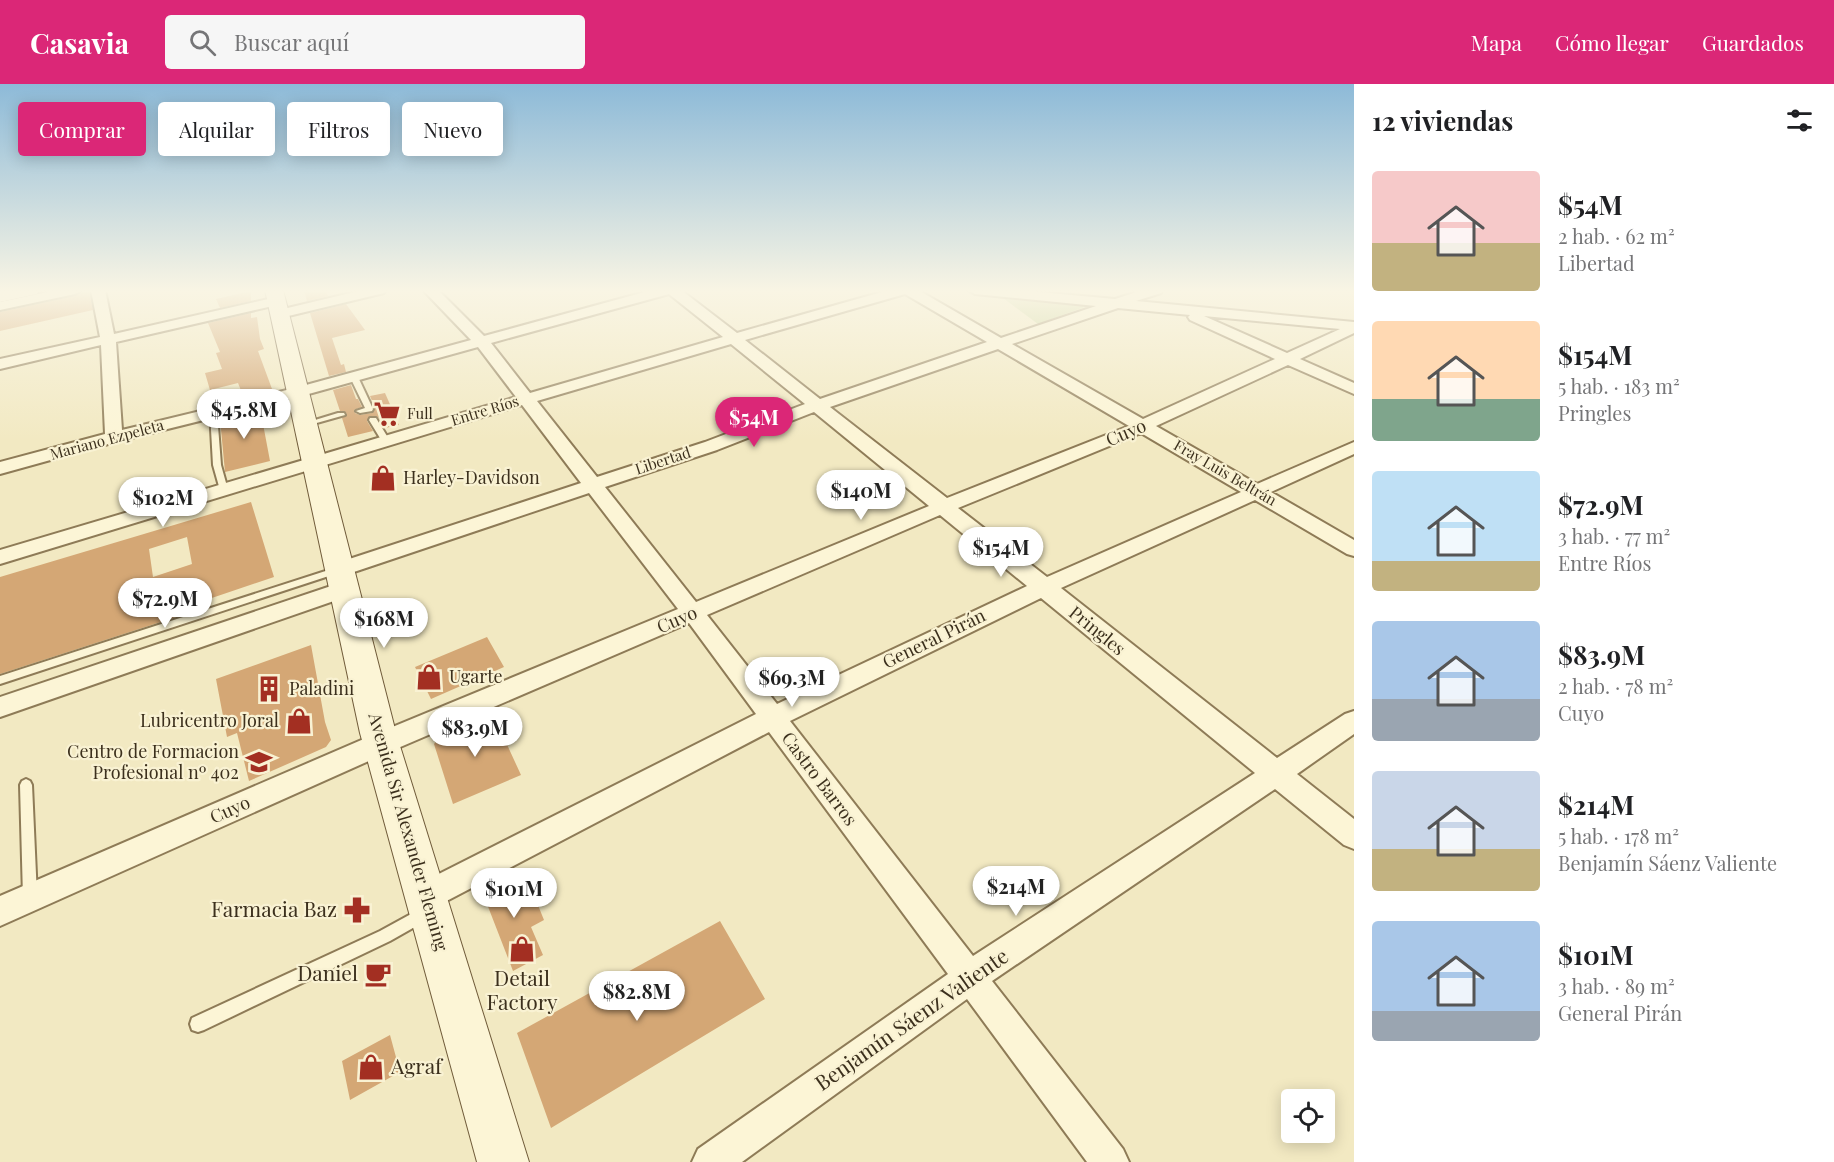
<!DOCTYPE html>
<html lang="es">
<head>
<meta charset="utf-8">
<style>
  body { margin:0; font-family:"Playfair Display",serif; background:#f6f6f6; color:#202124; height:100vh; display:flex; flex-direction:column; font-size:22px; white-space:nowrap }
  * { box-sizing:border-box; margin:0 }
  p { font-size:20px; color:#757577 }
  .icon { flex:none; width:33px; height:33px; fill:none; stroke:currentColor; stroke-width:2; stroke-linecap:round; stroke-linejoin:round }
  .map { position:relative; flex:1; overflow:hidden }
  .drawer { display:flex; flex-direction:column; background:#fff; width:480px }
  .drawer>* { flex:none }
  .guide { position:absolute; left:18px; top:18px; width:570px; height:54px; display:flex; gap:12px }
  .fabs { position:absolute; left:1281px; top:1005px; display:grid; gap:12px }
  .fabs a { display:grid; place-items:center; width:54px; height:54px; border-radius:6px; background:#fff; box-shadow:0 3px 15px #0003; font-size:30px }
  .price { position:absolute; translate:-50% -51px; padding:0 14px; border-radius:21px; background:#fff; color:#222; font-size:20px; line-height:39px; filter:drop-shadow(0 2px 3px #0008) }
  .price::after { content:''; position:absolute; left:50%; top:36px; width:18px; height:14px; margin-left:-9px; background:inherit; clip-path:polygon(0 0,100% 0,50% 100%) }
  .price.selected { background:#db2777; color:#fff }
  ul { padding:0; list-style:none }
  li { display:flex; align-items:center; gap:18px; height:150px; padding:0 18px }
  li span { display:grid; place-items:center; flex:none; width:168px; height:120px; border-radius:6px; color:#555 }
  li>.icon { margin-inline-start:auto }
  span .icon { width:72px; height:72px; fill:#fffc; stroke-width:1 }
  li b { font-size:26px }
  h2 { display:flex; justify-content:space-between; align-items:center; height:72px; padding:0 18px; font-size:26px }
  .chip { padding:0 21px; border-radius:6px; background:#fff; box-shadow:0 3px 15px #0003; font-size:21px; line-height:54px }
  .chip.selected { background:#db2777; color:#fff }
  header { display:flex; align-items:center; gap:36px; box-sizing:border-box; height:84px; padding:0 30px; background:#db2777; color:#fff }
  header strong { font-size:28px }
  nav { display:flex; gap:33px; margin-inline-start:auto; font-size:21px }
  .search { width:420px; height:54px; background:#f6f6f6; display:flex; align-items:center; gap:15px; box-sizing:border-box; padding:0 21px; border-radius:6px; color:#757577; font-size:22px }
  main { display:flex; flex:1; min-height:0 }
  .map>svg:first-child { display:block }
</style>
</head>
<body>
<header>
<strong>Casavia</strong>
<div class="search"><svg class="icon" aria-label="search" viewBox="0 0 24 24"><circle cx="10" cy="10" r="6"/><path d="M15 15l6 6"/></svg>Buscar aquí</div>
<nav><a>Mapa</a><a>Cómo llegar</a><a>Guardados</a></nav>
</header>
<main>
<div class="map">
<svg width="1354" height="1078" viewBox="0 0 1354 1078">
  <rect width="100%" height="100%" fill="#f2e9c2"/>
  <!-- green -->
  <path fill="#c3d195" d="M 999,211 L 1093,220 L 1038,240 Z"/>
  <!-- building -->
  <path fill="#d4a775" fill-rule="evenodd" d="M 304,206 L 325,206 L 328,212 L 307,217 Z
    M 251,207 L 251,217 L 220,224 L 216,215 Z
    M 83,208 L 89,208 L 93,226 L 0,247 L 0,228 L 75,212 Z
    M 346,220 L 365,246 L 332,254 L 341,281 L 344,280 L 346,288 L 329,292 L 310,229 Z
    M 251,229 L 251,234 L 257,233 L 260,255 L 264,265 L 258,267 L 272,305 L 244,314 L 238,299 L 210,306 L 205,289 L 222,285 L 216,269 L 220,268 L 208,239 Z
    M 351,301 L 356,315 L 358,315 L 362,323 L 354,326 L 355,329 L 360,331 L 372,329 L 375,324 L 370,312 L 385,309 L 399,341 L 385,344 L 378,333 L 370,332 L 367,337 L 373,347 L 348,353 L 342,334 L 347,330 L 340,327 L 333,306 Z
    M 260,324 L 270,377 L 225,388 L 220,335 Z
    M 251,418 L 274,493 L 200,518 L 201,525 L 0,590 L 0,493 ZM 187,453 L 192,480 L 153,493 L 149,465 Z
    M 487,553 L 504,583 L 431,615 L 415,583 Z
    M 311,561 L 325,638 L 331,656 L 326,663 L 249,697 L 237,649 L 227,653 L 216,595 Z
    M 492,628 L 521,691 L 453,720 L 434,660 L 444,648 Z
    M 508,787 L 518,810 L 531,804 L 544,836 L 531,843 L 543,871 L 513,887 L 480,802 Z
    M 720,837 L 765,915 L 551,1044 L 517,949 Z
    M 390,951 L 400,988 L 350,1016 L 342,977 Z"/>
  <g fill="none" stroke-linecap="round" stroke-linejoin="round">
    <!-- service casing -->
    <g stroke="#8e7b57" stroke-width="4">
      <path id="service" d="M 351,291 L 358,293 L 373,325 L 372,327 L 360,329 L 356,327 L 365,324 L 350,293 Z
        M 210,327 L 213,327 L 217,329 L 221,381 L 228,406 L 224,409 L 220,406 L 213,381 Z
        M 338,329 L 344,329 L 345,331 L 306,342 L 302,340 Z
        M 370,334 L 376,334 L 390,357 L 389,359 L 383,359 L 369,336 Z
        M 338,483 L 341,484 L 343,486 L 341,488 L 0,600 L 0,592 Z
        M 26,695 L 30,697 L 32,701 L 37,813 L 35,818 L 30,820 L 25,818 L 23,813 L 20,701 L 22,697 Z
        M 422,824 L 427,826 L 429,831 L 427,836 L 390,857 L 204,946 L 198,948 L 192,946 L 190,940 L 192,934 L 380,847 Z"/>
    </g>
    <!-- minor casing -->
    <g stroke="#8e7b57" stroke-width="4">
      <path id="minor" d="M 57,206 L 82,206 L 75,210 L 0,226 L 0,218 Z
        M 91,206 L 105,206 L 114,250 L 277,213 L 284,217 L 277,221 L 116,258 L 122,346 L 295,304 L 471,256 L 423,206 L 438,206 L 484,252 L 652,206 L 681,206 L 737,249 L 889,206 L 918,206 L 1001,254 L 1096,222 L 975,210 L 968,206 L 1017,206 L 1115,215 L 1143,206 L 1163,206 L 1161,209 L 1136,217 L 1354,238 L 1354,249 L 1300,275 L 1354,299 L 1354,310 L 1288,281 L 1156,342 L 1257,400 L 1354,358 L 1354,370 L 1271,408 L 1354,456 L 1354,472 L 1347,470 L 1255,416 L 1061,504 L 1277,674 L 1345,630 L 1354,627 L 1354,650 L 1297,690 L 1354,735 L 1354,765 L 1344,761 L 1275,705 L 992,897 L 1123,1065 L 1129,1078 L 1087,1078 L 967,915 L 742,1078 L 692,1078 L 698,1065 L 948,890 L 769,648 L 437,822 L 426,827 L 415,822 L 411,812 L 415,802 L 756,630 L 689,539 L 391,667 L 0,842 L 0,812 L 373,651 L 678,525 L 589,409 L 345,491 L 338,493 L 331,491 L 327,486 L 331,481 L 581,399 L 522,321 L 0,480 L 0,466 L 516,313 L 478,263 L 305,311 L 119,357 L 0,390 L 0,378 L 105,350 L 101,261 L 0,285 L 0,275 L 100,253 ZM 669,210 L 723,253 L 530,309 L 491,259 ZM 905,210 L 987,258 L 820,315 L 745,256 ZM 1118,224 L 1190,231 L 1188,233 L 1190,236 L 1275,275 L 1143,335 L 1012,260 ZM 1204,232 L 1340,245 L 1287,269 ZM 731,260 L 805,320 L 705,358 L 597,393 L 537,317 ZM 998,265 L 1129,342 L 947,414 L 830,323 ZM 814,328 L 929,422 L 696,518 L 605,403 L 717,366 ZM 1141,349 L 1241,408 L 1047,493 L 958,424 ZM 940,431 L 1027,502 L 777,620 L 707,531 ZM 1041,514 L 1255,689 L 973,872 L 790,637 Z
        M 363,206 L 386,206 L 384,209 L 280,234 L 273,230 L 275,227 Z
        M 343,498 L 351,501 L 354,506 L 351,511 L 0,633 L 0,613 Z"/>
    </g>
    <!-- secondary casing -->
    <g stroke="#705b3a" stroke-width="2">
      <path id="secondary" d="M 0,206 L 39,206 L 37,210 L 0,218 Z
        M 265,206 L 283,206 L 396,649 L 529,1078 L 477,1078 L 360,649 Z"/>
    </g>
    <!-- service -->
    <use href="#service" fill="#fcf5d6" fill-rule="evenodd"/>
    <!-- minor -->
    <use href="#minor" fill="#fcf5d6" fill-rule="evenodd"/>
    <!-- secondary -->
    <use href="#secondary" fill="#fcf5d6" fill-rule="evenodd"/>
  </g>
  <!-- sky -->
  <linearGradient id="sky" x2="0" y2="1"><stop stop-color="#8dbad8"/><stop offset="0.58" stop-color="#f9f5e4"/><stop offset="1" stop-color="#f9f5e4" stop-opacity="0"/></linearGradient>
  <rect width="1354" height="357" fill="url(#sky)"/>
  <!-- icons -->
  <defs>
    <g id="supermarket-bare" transform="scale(2.07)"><path d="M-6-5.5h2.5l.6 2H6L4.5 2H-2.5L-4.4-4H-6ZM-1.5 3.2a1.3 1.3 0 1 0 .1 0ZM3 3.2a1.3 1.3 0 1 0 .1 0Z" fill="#a32f22" stroke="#f9f2d3" stroke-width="2.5" paint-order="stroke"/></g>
    <g id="shop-bare" transform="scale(2.07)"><path d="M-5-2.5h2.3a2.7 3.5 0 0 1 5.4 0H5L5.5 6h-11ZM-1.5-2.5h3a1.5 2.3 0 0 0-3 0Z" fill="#a32f22" stroke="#f9f2d3" stroke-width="2.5" paint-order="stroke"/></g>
    <g id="building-bare" transform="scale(2.07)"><path d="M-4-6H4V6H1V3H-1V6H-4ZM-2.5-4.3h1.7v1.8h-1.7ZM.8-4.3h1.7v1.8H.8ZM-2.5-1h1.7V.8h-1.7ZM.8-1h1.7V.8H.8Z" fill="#a32f22" stroke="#f9f2d3" stroke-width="2.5" paint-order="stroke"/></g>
    <g id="school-bare" transform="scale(2.07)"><path d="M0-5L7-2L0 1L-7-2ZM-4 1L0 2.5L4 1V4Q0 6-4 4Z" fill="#a32f22" stroke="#f9f2d3" stroke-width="2.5" paint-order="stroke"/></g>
    <g id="pharmacy-bare" transform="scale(2.07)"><path d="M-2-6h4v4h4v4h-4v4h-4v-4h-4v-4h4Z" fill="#a32f22" stroke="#f9f2d3" stroke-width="2.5" paint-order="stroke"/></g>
    <g id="cafe-bare" transform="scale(2.07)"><path d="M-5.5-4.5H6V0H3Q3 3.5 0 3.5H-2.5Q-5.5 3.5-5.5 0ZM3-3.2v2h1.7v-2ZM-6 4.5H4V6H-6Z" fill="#a32f22" stroke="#f9f2d3" stroke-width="2.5" paint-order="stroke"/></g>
  </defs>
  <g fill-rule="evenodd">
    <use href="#supermarket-bare" x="387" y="330"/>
    <use href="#shop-bare" x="383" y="394"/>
    <use href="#shop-bare" x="429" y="593"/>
    <use href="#building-bare" x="269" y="605"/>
    <use href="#shop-bare" x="299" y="637"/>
    <use href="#school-bare" x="259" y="678"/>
    <use href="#pharmacy-bare" x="357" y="826"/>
    <use href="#shop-bare" x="522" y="865"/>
    <use href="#cafe-bare" x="378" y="890"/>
    <use href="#shop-bare" x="371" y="983"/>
  </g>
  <g text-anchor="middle" stroke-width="4.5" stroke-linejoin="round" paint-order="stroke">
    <!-- far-street labels -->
    <g font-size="15" fill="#3c301d" stroke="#f9f2d3">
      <text transform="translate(485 327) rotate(-17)" y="5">Entre Ríos</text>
      <text transform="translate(107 356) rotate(-15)" y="5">Mariano Ezpeleta</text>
      <text transform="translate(663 377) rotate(-18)" y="5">Libertad</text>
      <text transform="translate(1225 389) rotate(30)" y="5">Fray Luis Beltrán</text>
    </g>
    <!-- far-poi labels -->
    <g font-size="15" fill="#3c301d" stroke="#f9f2d3" text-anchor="start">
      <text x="407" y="335">Full</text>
    </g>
    <!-- street labels -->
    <g font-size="18" fill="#3c301d" stroke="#f9f2d3">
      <text transform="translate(1126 349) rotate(-23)" y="6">Cuyo</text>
      <text transform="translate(677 536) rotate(-23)" y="6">Cuyo</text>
      <text transform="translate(1097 547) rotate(39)" y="6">Pringles</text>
      <text transform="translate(934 555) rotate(-26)" y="6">General Pirán</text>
      <text transform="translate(819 695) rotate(53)" y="6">Castro Barros</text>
      <text transform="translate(230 726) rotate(-24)" y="6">Cuyo</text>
      <text transform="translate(408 748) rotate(74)" y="6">Avenida Sir Alexander Fleming</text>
    </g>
    <!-- poi labels -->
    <g font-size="18" fill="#3c301d" stroke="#f9f2d3" text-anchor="start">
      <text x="403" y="400">Harley-Davidson</text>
      <text x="449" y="599">Ugarte</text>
      <text x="289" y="611">Paladini</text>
      <text x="279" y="643" text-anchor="end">Lubricentro Joral</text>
      <text x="239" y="674" text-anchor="end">Centro de Formacion<tspan x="239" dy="21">Profesional nº 402</tspan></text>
    </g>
    <!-- near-poi labels -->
    <g font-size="21" fill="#3c301d" stroke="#f9f2d3" text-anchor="end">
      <text x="337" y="833">Farmacia Baz</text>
      <text x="358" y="897">Daniel</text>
      <text x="522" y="902" text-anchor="middle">Detail<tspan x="522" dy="24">Factory</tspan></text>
      <text x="391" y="990" text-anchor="start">Agraf</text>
    </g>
    <!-- near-street labels -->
    <g font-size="21" fill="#3c301d" stroke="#f9f2d3">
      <text transform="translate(912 936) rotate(-35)" y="7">Benjamín Sáenz Valiente</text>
    </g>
  </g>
</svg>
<div class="fabs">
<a><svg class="icon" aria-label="locate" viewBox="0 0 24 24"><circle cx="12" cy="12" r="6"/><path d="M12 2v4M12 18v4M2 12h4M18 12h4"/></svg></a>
</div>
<b class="price" style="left:244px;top:356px">$45.8M</b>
<b class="price selected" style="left:754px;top:364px">$54M</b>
<b class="price" style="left:861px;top:437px">$140M</b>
<b class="price" style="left:163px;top:444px">$102M</b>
<b class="price" style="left:1001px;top:494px">$154M</b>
<b class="price" style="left:165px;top:545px">$72.9M</b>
<b class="price" style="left:384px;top:565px">$168M</b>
<b class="price" style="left:792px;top:624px">$69.3M</b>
<b class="price" style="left:475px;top:674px">$83.9M</b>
<b class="price" style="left:1016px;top:833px">$214M</b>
<b class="price" style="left:514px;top:835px">$101M</b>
<b class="price" style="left:637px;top:938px">$82.8M</b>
<div class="guide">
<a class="chip selected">Comprar</a>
<a class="chip">Alquilar</a>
<a class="chip">Filtros</a>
<a class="chip">Nuevo</a>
</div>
</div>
<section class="drawer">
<h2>12 viviendas<svg class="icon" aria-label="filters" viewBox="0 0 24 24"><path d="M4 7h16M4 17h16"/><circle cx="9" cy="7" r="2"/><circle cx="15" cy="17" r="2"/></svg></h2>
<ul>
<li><span style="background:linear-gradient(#f6c9c9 60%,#c2b280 0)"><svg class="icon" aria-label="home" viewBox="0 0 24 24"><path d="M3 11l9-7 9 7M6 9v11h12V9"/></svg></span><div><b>$54M</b><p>2 hab. · 62 m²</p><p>Libertad</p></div></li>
<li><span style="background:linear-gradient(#ffd9b3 65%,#7fa58c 0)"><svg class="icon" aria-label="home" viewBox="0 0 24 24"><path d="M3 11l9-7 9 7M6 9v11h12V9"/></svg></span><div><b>$154M</b><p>5 hab. · 183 m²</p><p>Pringles</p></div></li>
<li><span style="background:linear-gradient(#bfe0f5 75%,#c2b280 0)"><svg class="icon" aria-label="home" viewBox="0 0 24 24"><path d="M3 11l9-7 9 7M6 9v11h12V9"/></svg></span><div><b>$72.9M</b><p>3 hab. · 77 m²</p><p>Entre Ríos</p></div></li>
<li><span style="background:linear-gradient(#a9c7e8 65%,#9aa5b1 0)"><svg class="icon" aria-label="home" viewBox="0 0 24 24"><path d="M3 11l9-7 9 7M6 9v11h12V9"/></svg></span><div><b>$83.9M</b><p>2 hab. · 78 m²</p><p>Cuyo</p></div></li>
<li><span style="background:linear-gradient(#c9d6e8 65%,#c2b280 0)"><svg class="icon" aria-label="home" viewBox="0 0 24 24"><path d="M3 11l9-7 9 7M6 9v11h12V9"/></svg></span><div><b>$214M</b><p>5 hab. · 178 m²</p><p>Benjamín Sáenz Valiente</p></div></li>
<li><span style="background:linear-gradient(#a9c7e8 75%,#9aa5b1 0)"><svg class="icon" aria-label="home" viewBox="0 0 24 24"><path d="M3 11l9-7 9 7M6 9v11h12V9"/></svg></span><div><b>$101M</b><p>3 hab. · 89 m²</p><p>General Pirán</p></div></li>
</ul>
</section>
</main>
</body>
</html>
